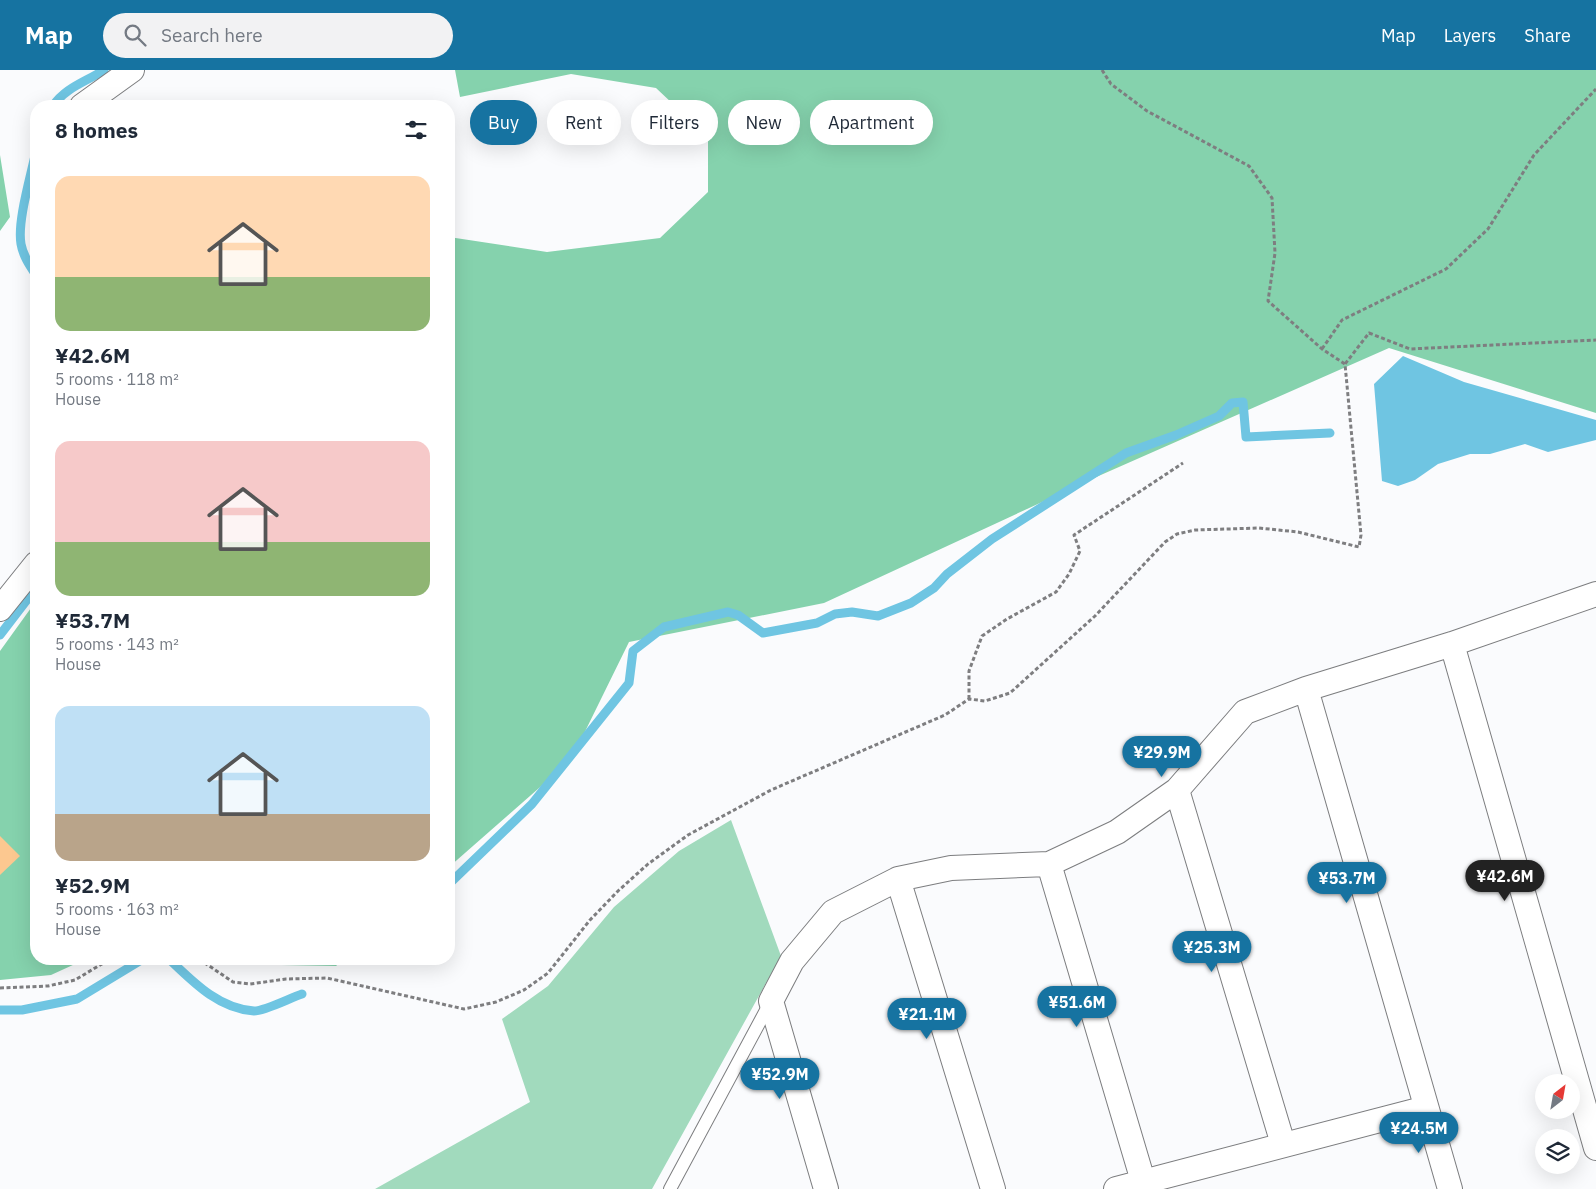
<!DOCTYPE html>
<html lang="en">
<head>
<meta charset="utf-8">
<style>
  body { margin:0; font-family:"IBM Plex Sans",sans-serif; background:#f2f2f3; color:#1f2937; height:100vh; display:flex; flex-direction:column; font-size:19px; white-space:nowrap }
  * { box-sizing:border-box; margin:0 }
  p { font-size:16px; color:#747a83 }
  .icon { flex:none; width:28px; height:28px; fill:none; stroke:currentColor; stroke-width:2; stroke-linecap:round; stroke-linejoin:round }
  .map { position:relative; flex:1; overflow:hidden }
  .drawer { position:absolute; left:30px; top:30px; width:425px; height:865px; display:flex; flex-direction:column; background:#fff; border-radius:20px; box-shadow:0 5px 20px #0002 }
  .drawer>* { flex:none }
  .hud { position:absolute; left:470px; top:30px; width:475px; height:45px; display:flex; gap:10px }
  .needle { width:32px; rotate:31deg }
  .buttons { position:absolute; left:1535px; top:1004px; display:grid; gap:10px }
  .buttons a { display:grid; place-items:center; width:45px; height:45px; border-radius:50%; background:#fff; box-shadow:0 5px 20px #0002; font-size:25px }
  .price { position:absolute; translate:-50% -42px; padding:0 11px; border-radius:18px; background:#1673a1; color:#fff; font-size:16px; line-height:32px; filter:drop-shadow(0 1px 2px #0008) }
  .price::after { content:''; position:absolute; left:50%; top:30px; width:15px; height:11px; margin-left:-8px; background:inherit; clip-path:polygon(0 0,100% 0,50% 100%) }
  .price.on { background:#222; color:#fff }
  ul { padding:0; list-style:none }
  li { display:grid; align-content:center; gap:10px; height:265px; padding:0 25px }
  li span { display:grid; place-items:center; height:155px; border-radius:15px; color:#555 }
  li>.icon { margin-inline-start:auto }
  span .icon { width:90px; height:90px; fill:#fffc; stroke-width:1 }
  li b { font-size:21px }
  h2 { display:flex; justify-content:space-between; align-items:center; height:60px; padding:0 25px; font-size:21px }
  .chip { padding:0 18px; border-radius:22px; background:#fff; box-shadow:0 5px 20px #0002; font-size:18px; line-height:45px }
  .chip.on { background:#1673a1; color:#fff }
  header { display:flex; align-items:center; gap:30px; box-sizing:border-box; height:70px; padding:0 25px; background:#1673a1; color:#fff }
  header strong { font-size:24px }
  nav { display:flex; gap:28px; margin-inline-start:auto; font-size:18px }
  .search { width:350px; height:45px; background:#f2f2f3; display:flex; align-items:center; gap:12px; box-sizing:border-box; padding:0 18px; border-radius:28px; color:#747a83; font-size:19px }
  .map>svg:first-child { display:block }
</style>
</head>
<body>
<header>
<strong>Map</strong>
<div class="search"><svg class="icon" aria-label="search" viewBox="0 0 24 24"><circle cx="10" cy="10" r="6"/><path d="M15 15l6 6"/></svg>Search here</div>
<nav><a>Map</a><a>Layers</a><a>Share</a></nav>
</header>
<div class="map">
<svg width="1596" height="1119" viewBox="0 0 1596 1119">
  <rect width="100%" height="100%" fill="#fafbfd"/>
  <!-- green -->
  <path fill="#a1dabd" d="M 731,750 L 781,886 L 652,1119 L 375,1119 L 530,1032 L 502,949 L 548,916 L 614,837 L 679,781 Z"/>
  <!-- forest -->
  <path fill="#85d2ad" d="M 455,0 L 1596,0 L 1596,343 L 1389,278 L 1094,408 L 824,533 L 629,572 L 571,690 L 449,797 L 449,167 L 547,182 L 660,168 L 708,122 L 708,67 L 656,18 L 571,4 L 460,27 Z
    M 0,85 L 10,147 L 0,161 Z
    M 36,531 L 36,889 L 86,889 L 51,905 L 0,910 L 0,581 Z
    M 225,889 L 344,889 L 336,896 L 228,894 Z"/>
  <!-- water -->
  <path fill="#6fc5e2" d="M 1403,286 L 1464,312 L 1596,350 L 1596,370 L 1548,382 L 1525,374 L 1490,384 L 1470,384 L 1438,394 L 1415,410 L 1398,416 L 1382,411 L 1374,314 Z"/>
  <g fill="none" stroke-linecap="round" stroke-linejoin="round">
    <!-- stream -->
    <path stroke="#6fc5e2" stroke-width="9" d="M 53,36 C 66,17 86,12 104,0
      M 36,81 C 31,106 17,151 21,174 C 23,186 30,196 36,205
      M 0,565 L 36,518
      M 449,814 L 532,734 L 629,613 L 633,581 L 664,557 L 728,542 L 738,545 L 763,563 L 817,553 L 835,544 L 852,542 L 878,546 L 911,533 L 934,518 L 947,504 L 992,469 L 1126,383 L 1176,365 L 1219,346 L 1232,333 L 1243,332 L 1246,367 L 1330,363
      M 169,889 C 193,912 219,939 254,941 C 265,941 290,928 302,924
      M 0,940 L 22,940 L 77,929 L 143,889"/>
  </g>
  <!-- building -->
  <path fill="#fcc890" d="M 0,766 L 20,786 L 0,805 Z"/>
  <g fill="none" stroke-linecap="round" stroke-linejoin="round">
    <!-- lane casing -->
    <g stroke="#7c7d7f" stroke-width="14">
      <path id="lane" d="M 670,1119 L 771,931"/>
    </g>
    <!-- street casing -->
    <g stroke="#7c7d7f" stroke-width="26">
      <path id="street" d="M 82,36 L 132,0
        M 0,539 L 36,494
        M 1452,574 L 1596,1078
        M 1306,619 L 1450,1119
        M 1177,720 L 1283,1074
        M 1049,794 L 1143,1111
        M 898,809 L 993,1119
        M 826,1119 L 771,931 L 792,891 L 833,842 L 898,809 L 951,798 L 1049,794 L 1117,762 L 1177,720 L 1245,642 L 1306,619 L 1452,574 L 1596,524
        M 1116,1119 L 1426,1038"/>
    </g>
    <!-- path -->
    <path stroke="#7e7e80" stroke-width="3" stroke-dasharray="4 2.5" stroke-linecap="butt" d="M 1102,0 L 1111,14 L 1147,41 L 1249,96 L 1272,128 L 1275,183 L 1268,231 L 1322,279 L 1345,294
      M 1322,279 L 1342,250 L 1446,199 L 1488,159 L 1534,85 L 1596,19
      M 969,629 L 969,601 L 982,566 L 1007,549 L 1056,522 L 1069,504 L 1080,481 L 1074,465 L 1183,393
      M 199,889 L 233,912 L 250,914 L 286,909 L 327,908 L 464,939 L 496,932 L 524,920 L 548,903 L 590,850 L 618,821 L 648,794 L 688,765 L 771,720 L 945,645 L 969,629 L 985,631 L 1010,623 L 1095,546 L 1165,472 L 1177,464 L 1195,460 L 1259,458 L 1298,462 L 1359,477 L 1361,465 L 1345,294 L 1369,263 L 1410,279 L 1596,270
      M 0,918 L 48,916 L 75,910 L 110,889"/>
    <!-- lane -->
    <use href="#lane" stroke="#fff" stroke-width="12"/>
    <!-- street -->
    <use href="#street" stroke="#fff" stroke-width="24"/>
  </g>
</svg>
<div class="buttons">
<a><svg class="needle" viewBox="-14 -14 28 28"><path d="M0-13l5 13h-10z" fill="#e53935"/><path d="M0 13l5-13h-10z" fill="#747a83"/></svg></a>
<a><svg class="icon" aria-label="layers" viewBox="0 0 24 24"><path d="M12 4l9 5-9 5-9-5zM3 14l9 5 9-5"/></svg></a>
</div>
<b class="price" style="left:1162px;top:708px">¥29.9M</b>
<b class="price on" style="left:1505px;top:832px">¥42.6M</b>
<b class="price" style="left:1347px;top:834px">¥53.7M</b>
<b class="price" style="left:1212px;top:903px">¥25.3M</b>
<b class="price" style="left:1077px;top:958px">¥51.6M</b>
<b class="price" style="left:927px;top:970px">¥21.1M</b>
<b class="price" style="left:780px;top:1030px">¥52.9M</b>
<b class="price" style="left:1419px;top:1084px">¥24.5M</b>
<div class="hud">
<a class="chip on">Buy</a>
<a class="chip">Rent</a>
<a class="chip">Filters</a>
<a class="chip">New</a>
<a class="chip">Apartment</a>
</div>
<section class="drawer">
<h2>8 homes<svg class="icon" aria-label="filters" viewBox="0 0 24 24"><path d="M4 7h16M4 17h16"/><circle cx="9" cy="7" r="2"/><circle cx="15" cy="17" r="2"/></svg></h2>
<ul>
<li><span style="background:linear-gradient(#ffd9b3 65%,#8fb573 0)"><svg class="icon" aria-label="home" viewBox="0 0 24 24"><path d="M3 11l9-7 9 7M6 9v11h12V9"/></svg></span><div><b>¥42.6M</b><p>5 rooms · 118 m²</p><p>House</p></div></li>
<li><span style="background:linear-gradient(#f6c9c9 65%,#8fb573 0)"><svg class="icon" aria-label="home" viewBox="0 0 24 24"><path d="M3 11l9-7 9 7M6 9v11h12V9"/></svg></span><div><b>¥53.7M</b><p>5 rooms · 143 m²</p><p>House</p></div></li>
<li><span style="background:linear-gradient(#bfe0f5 70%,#b9a48a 0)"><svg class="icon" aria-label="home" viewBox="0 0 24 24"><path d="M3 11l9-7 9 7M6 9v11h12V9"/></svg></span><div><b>¥52.9M</b><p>5 rooms · 163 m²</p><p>House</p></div></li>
</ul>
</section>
</div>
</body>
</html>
